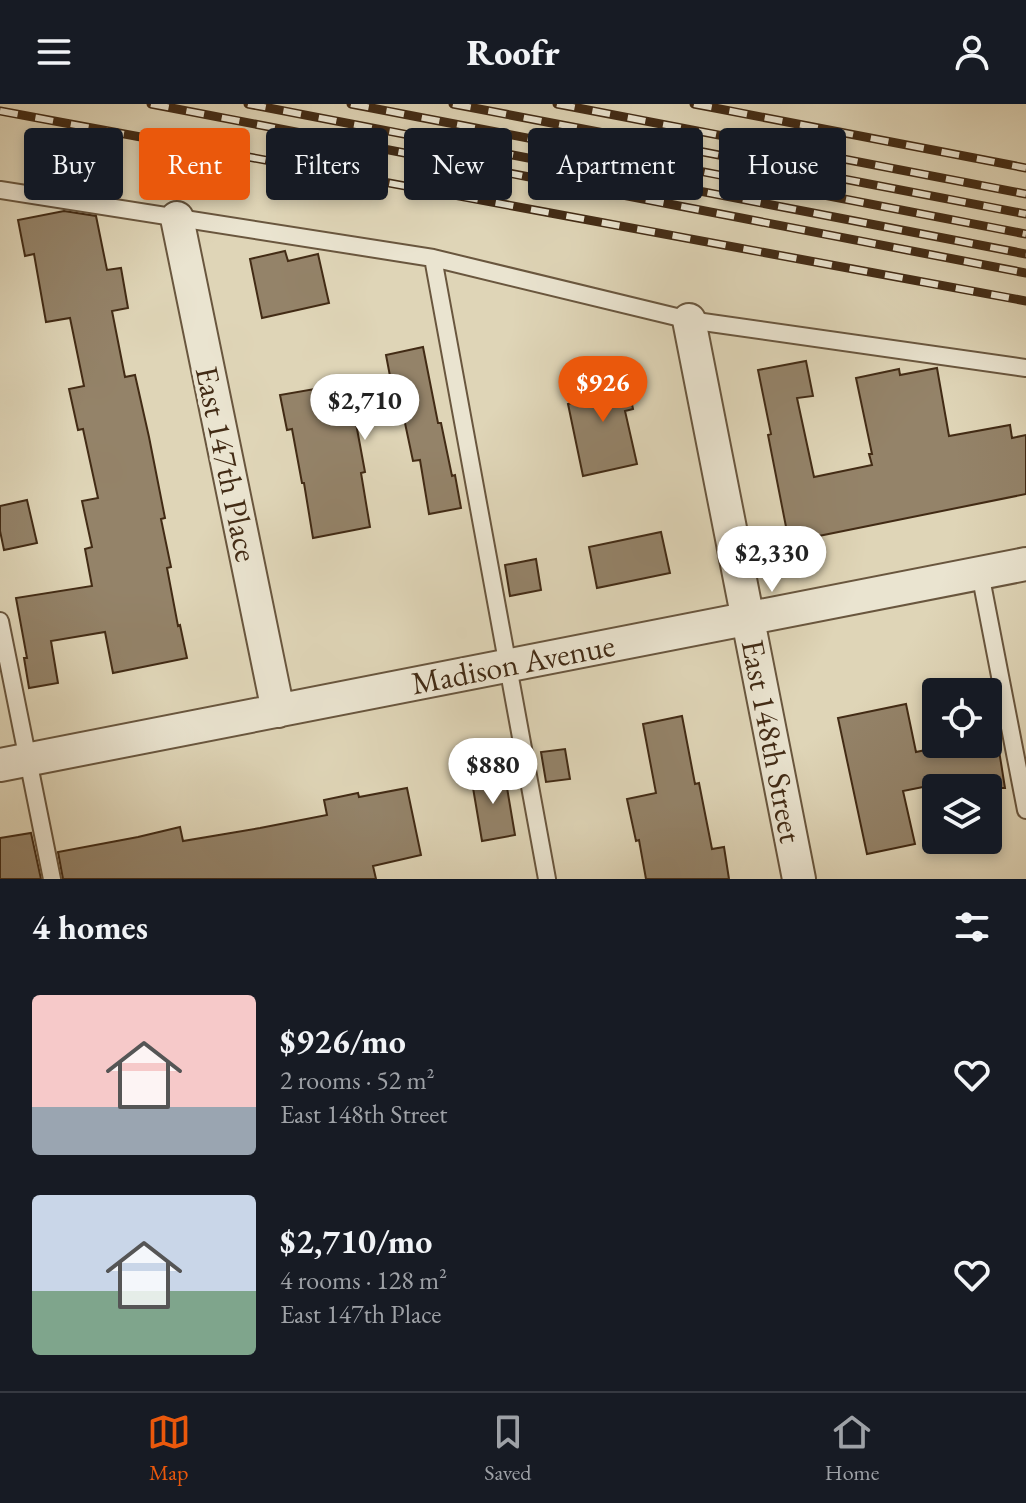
<!DOCTYPE html>
<html lang="en">
<head>
<meta charset="utf-8">
<style>
  body { margin:0; font-family:"EB Garamond",serif; background:#242831; color:#f1f3f6; height:100vh; display:flex; flex-direction:column; font-size:30px; white-space:nowrap }
  * { box-sizing:border-box; margin:0 }
  p { font-size:26px; color:#9ea1a6 }
  .icon { flex:none; width:44px; height:44px; fill:none; stroke:currentColor; stroke-width:2; stroke-linecap:round; stroke-linejoin:round }
  .map { position:relative; height:775px; overflow:hidden }
  .panel { display:flex; flex-direction:column; background:#171b24; flex:1 }
  .panel>* { flex:none }
  .guide { position:absolute; left:24px; top:24px; width:978px; height:72px; display:flex; gap:16px }
  .buttons { position:absolute; left:922px; top:574px; display:grid; gap:16px }
  .buttons a { display:grid; place-items:center; width:80px; height:80px; border-radius:8px; background:#171b24; box-shadow:0 4px 12px #0003; font-size:40px }
  .price { position:absolute; translate:-50% -68px; padding:0 18px; border-radius:28px; background:#fff; color:#222; font-size:26px; line-height:52px; filter:drop-shadow(0 2px 4px #0008) }
  .price::after { content:''; position:absolute; left:50%; top:48px; width:24px; height:18px; margin-left:-12px; background:inherit; clip-path:polygon(0 0,100% 0,50% 100%) }
  .price.current { background:#ea580c; color:#fff }
  ul { padding:0; list-style:none }
  li { display:flex; align-items:center; gap:24px; height:200px; padding:0 32px }
  li span { display:grid; place-items:center; flex:none; width:224px; height:160px; border-radius:8px; color:#555 }
  li>.icon { margin-inline-start:auto }
  span .icon { width:96px; height:96px; fill:#fffc; stroke-width:1 }
  li b { font-size:34px }
  h2 { display:flex; justify-content:space-between; align-items:center; height:96px; padding:0 32px; font-size:34px }
  .pill { padding:0 28px; border-radius:8px; background:#171b24; box-shadow:0 4px 12px #0003; font-size:28px; line-height:72px }
  .pill.current { background:#ea580c; color:#fff }
  header { display:flex; justify-content:space-between; align-items:center; height:104px; padding:0 32px; background:#171b24; font-size:36px; font-weight:800 }
  .dock { display:flex; justify-content:space-around; align-items:center; height:112px; border-top:2px solid #363941; background:#171b24; font-size:22px; color:#9ea1a6 }
  .dock a { display:grid; justify-items:center; gap:4px }
  .dock .current { color:#ea580c }
  .map>svg:first-child { display:block }
</style>
</head>
<body>
<header><svg class="icon" aria-label="menu" viewBox="0 0 24 24"><path d="M4 6h16M4 12h16M4 18h16"/></svg>Roofr<svg class="icon" aria-label="person" viewBox="0 0 24 24"><circle cx="12" cy="8" r="4"/><path d="M4 21q1-7 8-7t8 7"/></svg></header>
<div class="map">
<svg width="1026" height="775" viewBox="0 0 1026 775">
  <rect width="100%" height="100%" fill="#dfd5b7"/>
  <filter id="stains"><feTurbulence type="fractalNoise" baseFrequency=".0025" numOctaves="4"/><feColorMatrix values="0 0 0 0 .2 0 0 0 0 .09 0 0 0 0 .02 0 0 0 .5 -.17"/></filter>
  <radialGradient id="worn" r=".72"><stop offset=".6" stop-color="#630" stop-opacity="0"/><stop offset="1" stop-color="#630" stop-opacity=".3"/></radialGradient>
  <!-- building -->
  <path fill="#948369" stroke="#422b15" stroke-width="2" d="M 64,107 L 96,112 L 107,166 L 121,164 L 128,204 L 112,207 L 125,273 L 135,271 L 149,333 L 165,414 L 161,415 L 171,463 L 167,464 L 178,522 L 180,521 L 187,554 L 113,569 L 105,528 L 51,537 L 58,579 L 29,584 L 24,554 L 27,554 L 16,494 L 92,482 L 85,445 L 92,443 L 82,397 L 98,394 L 83,325 L 78,326 L 69,285 L 84,282 L 70,214 L 46,218 L 34,150 L 25,152 L 18,116 Z
    M 285,147 L 288,157 L 318,150 L 329,199 L 262,214 L 250,155 Z
    M 423,243 L 438,319 L 441,319 L 452,372 L 455,371 L 461,404 L 429,410 L 420,356 L 413,357 L 402,305 L 355,314 L 365,368 L 361,369 L 370,423 L 313,434 L 304,379 L 302,379 L 292,325 L 287,326 L 280,291 L 390,272 L 386,251 Z
    M 806,257 L 813,292 L 797,294 L 814,373 L 872,361 L 869,350 L 872,350 L 856,274 L 899,265 L 900,271 L 937,264 L 949,332 L 1010,321 L 1012,334 L 1026,331 L 1026,390 L 789,438 L 768,331 L 771,330 L 758,266 Z
    M 625,267 L 633,305 L 625,307 L 637,360 L 583,372 L 568,300 L 584,296 L 579,277 Z
    M 27,396 L 37,439 L 4,446 L 0,427 L 0,402 Z
    M 661,428 L 670,469 L 597,484 L 589,443 Z
    M 536,455 L 541,486 L 510,492 L 505,461 Z
    M 906,600 L 916,648 L 954,640 L 998,640 L 1005,684 L 971,684 L 968,674 L 903,687 L 915,740 L 867,750 L 838,614 Z
    M 682,612 L 695,680 L 699,679 L 712,745 L 724,743 L 729,775 L 646,775 L 639,736 L 636,737 L 627,695 L 656,689 L 643,620 Z
    M 565,645 L 570,675 L 546,678 L 541,648 Z
    M 504,666 L 515,731 L 482,737 L 471,672 Z
    M 407,684 L 421,751 L 373,762 L 376,775 L 63,775 L 58,748 L 138,733 L 180,723 L 183,737 L 260,724 L 327,711 L 324,696 L 358,689 L 359,693 Z
    M 31,729 L 41,775 L 0,775 L 0,734 Z"/>
  <g fill="none" stroke-linecap="round" stroke-linejoin="round">
    <!-- lane casing -->
    <g stroke="#69563e" stroke-width="20">
      <path id="lane" d="M 0,86 L 433,154 L 689,216 L 1026,264
        M 433,154 L 547,775
        M 980,469 L 1026,706
        M 0,517 L 52,775"/>
    </g>
    <!-- street casing -->
    <g stroke="#69563e" stroke-width="36">
      <path id="street" d="M 177,114 L 278,607
        M 689,216 L 799,775
        M 0,661 L 1026,460"/>
    </g>
    <!-- lane -->
    <use href="#lane" stroke="#eae4d0" stroke-width="16"/>
    <!-- street -->
    <use href="#street" stroke="#eae4d0" stroke-width="32"/>
    <!-- rail casing -->
    <g stroke="#422b15" stroke-width="9">
      <path id="rail" d="M 151,0 L 1026,169
        M 248,0 L 1026,150
        M 351,0 L 1026,130
        M 453,0 L 1026,110
        M 557,0 L 1026,90
        M 694,0 L 1026,64
        M 0,7 L 1026,197"/>
    </g>
    <!-- rail -->
    <use href="#rail" stroke="#eae4d0" stroke-width="6" stroke-dasharray="18" stroke-linecap="butt"/>
  </g>
  <g text-anchor="middle" stroke-width="8" stroke-linejoin="round" paint-order="stroke">
    <!-- street labels -->
    <g font-size="32" fill="#422b15" stroke="#eae4d0">
      <text transform="translate(227 360) rotate(78)" y="11">East 147th Place</text>
      <text transform="translate(513 560) rotate(-11)" y="11">Madison Avenue</text>
      <text transform="translate(772 637) rotate(79)" y="11">East 148th Street</text>
    </g>
  </g>
  <rect width="100%" height="100%" filter="url(#stains)"/>
  <rect width="100%" height="100%" fill="url(#worn)"/>
</svg>
<div class="buttons">
<a><svg class="icon" aria-label="locate" viewBox="0 0 24 24"><circle cx="12" cy="12" r="6"/><path d="M12 2v4M12 18v4M2 12h4M18 12h4"/></svg></a>
<a><svg class="icon" aria-label="layers" viewBox="0 0 24 24"><path d="M12 4l9 5-9 5-9-5zM3 14l9 5 9-5"/></svg></a>
</div>
<b class="price current" style="left:603px;top:320px">$926</b>
<b class="price" style="left:365px;top:338px">$2,710</b>
<b class="price" style="left:772px;top:490px">$2,330</b>
<b class="price" style="left:493px;top:702px">$880</b>
<div class="guide">
<a class="pill">Buy</a>
<a class="pill current">Rent</a>
<a class="pill">Filters</a>
<a class="pill">New</a>
<a class="pill">Apartment</a>
<a class="pill">House</a>
</div>
</div>
<section class="panel">
<h2>4 homes<svg class="icon" aria-label="filters" viewBox="0 0 24 24"><path d="M4 7h16M4 17h16"/><circle cx="9" cy="7" r="2"/><circle cx="15" cy="17" r="2"/></svg></h2>
<ul>
<li><span style="background:linear-gradient(#f6c9c9 70%,#9aa5b1 0)"><svg class="icon" aria-label="home" viewBox="0 0 24 24"><path d="M3 11l9-7 9 7M6 9v11h12V9"/></svg></span><div><b>$926/mo</b><p>2 rooms · 52 m²</p><p>East 148th Street</p></div><svg class="icon" aria-label="heart" viewBox="0 0 24 24"><path d="M12 20l-8-8c-3-5 5-10 8-4 3-6 11-1 8 4z"/></svg></li>
<li><span style="background:linear-gradient(#c9d6e8 60%,#7fa58c 0)"><svg class="icon" aria-label="home" viewBox="0 0 24 24"><path d="M3 11l9-7 9 7M6 9v11h12V9"/></svg></span><div><b>$2,710/mo</b><p>4 rooms · 128 m²</p><p>East 147th Place</p></div><svg class="icon" aria-label="heart" viewBox="0 0 24 24"><path d="M12 20l-8-8c-3-5 5-10 8-4 3-6 11-1 8 4z"/></svg></li>
</ul>
</section>
<nav class="dock">
<a class="current"><svg class="icon" aria-label="map" viewBox="0 0 24 24"><path d="M3 6l6-2 6 2 6-2v14l-6 2-6-2-6 2zM9 4v14M15 6v14"/></svg>Map</a>
<a><svg class="icon" aria-label="saved" viewBox="0 0 24 24"><path d="M7 4h10v16l-5-4-5 4z"/></svg>Saved</a>
<a><svg class="icon" aria-label="home" viewBox="0 0 24 24"><path d="M3 11l9-7 9 7M6 9v11h12V9"/></svg>Home</a>
</nav>
</body>
</html>
